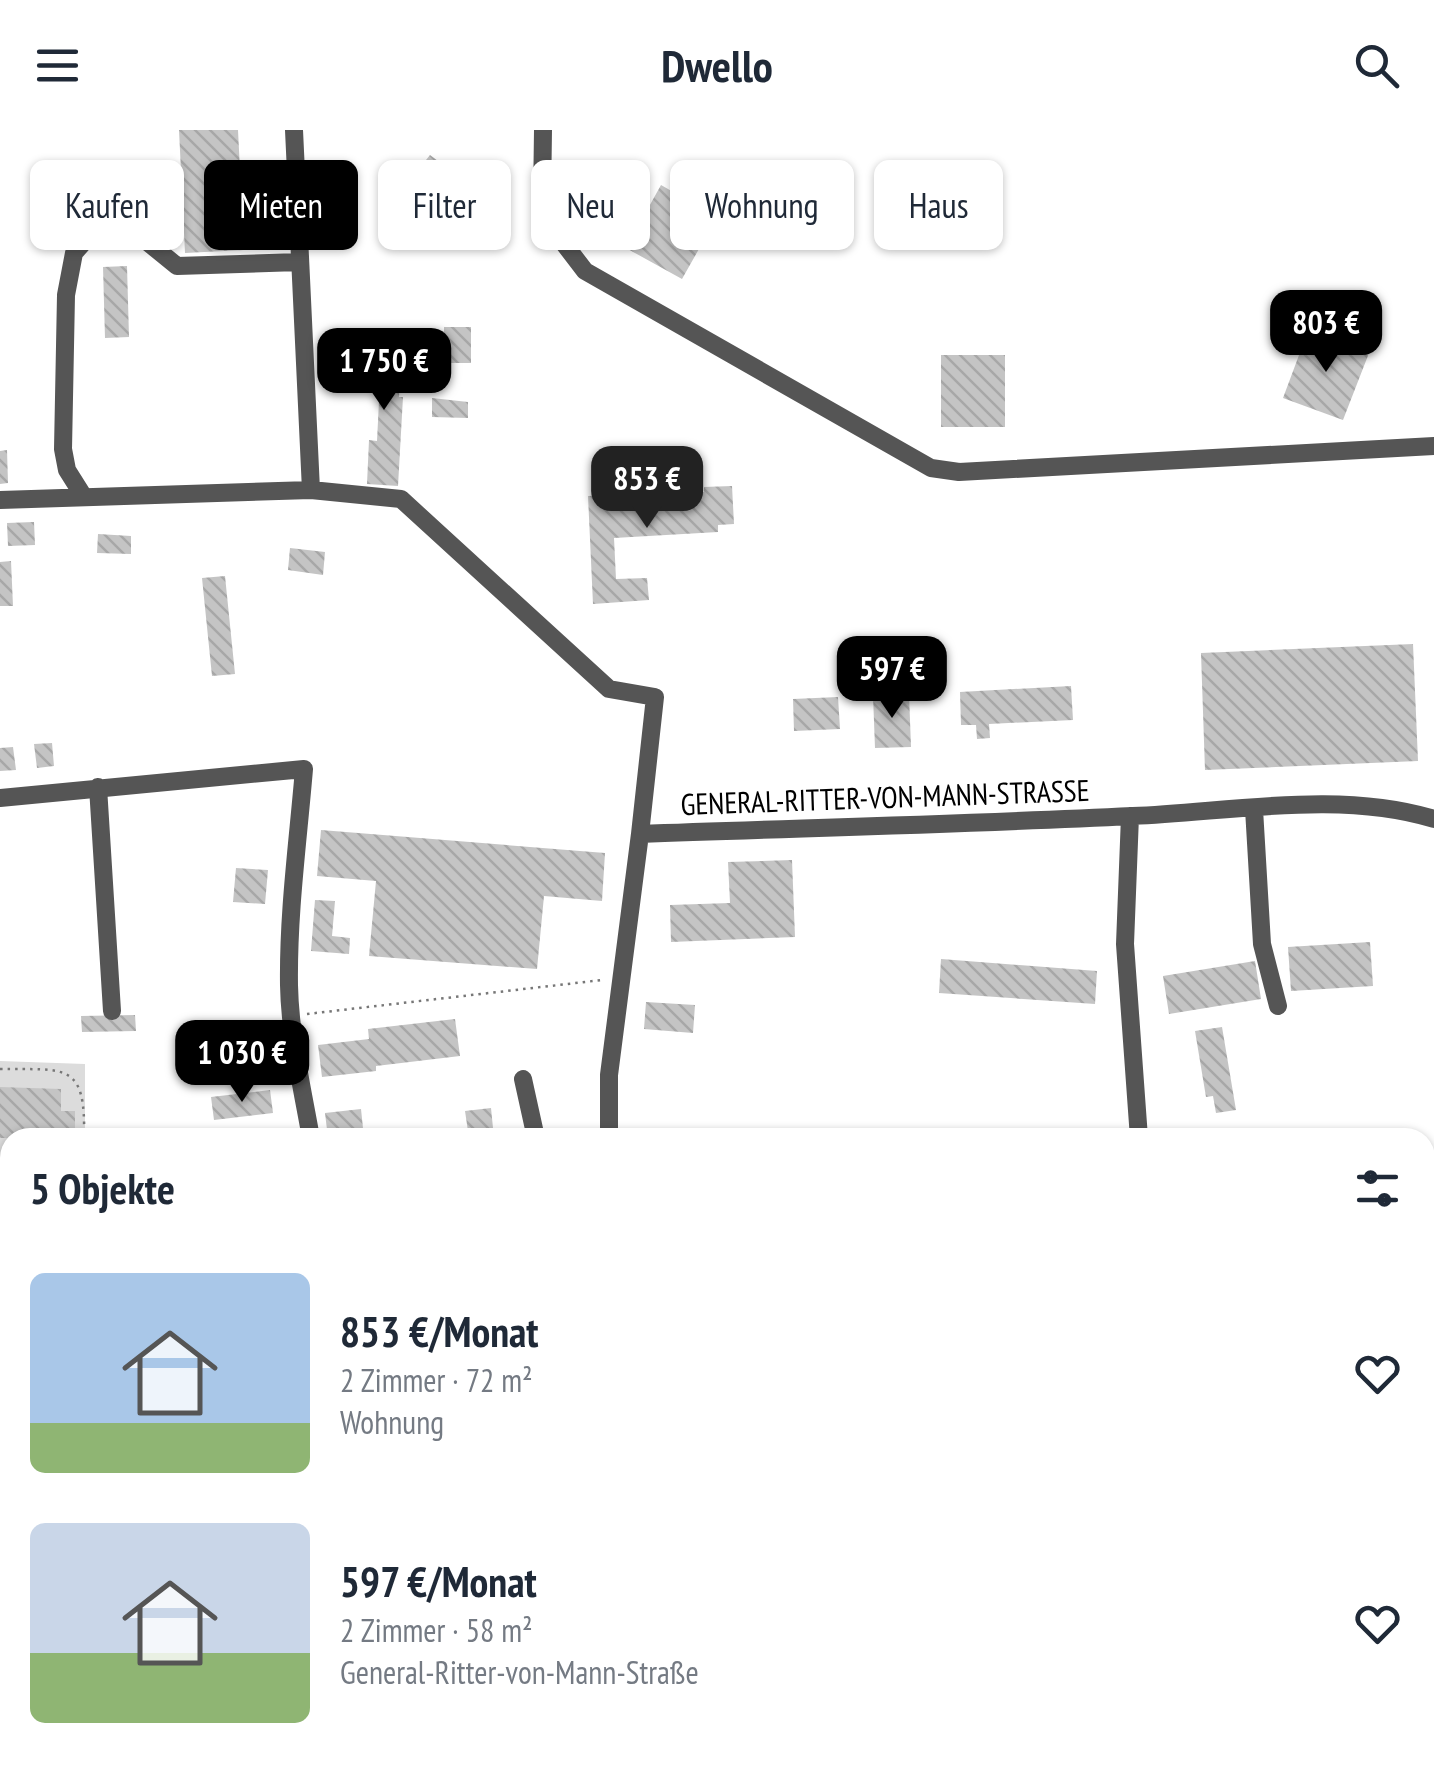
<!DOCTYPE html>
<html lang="de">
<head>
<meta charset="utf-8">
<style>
  body { margin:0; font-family:"PT Sans Narrow",sans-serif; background:#f2f2f3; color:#1f2937; height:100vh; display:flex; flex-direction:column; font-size:38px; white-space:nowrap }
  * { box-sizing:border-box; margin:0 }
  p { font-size:32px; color:#747a83 }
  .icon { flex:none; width:55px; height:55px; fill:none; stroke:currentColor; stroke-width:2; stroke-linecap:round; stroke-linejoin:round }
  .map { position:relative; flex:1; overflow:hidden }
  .panel { position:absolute; left:0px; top:998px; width:1435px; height:642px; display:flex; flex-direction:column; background:#fff; border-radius:30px 30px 0 0; box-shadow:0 2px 8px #0004 }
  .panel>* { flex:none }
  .guide { position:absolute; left:30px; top:30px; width:1375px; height:90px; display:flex; gap:20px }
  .price { position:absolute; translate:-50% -85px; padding:0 22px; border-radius:20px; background:#000; color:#fff; font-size:32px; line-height:65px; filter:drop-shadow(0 2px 5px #0008) }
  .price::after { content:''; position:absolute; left:50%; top:60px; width:30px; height:22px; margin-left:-15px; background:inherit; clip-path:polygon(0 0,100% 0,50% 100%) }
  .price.current { background:#222; color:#fff }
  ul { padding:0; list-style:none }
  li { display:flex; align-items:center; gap:30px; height:250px; padding:0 30px }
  li span { display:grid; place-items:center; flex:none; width:280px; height:200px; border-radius:15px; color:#555 }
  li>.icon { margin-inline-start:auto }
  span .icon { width:120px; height:120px; fill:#fffc; stroke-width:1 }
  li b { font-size:42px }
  h2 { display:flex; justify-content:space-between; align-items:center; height:120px; padding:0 30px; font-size:42px }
  .tag { padding:0 35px; border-radius:15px; background:#fff; box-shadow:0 2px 8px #0004; font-size:35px; line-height:90px }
  .tag.current { background:#000; color:#fff }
  header { display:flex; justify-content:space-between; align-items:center; height:130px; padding:0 30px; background:#fff; font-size:45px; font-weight:700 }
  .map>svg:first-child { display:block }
</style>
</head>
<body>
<header><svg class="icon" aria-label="menu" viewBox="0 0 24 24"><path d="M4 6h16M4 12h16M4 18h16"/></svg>Dwello<svg class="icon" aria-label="search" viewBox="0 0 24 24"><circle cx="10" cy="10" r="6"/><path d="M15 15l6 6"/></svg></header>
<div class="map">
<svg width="1434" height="1639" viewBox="0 0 1434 1639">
  <defs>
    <pattern id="building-back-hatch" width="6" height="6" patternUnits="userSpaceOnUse" patternTransform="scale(2.5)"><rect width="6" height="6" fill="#c4c4c4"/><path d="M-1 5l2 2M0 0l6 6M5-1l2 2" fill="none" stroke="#a7a7a7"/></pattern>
  </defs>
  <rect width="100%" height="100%" fill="#fff"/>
  <!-- park -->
  <path fill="#dcdcdc" d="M 0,931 L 85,934 L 85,1007 L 10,1008 L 10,1191 L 0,1191 Z"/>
  <!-- building -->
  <path fill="url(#building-back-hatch)" d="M 179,0 L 238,0 L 244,120 L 185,123 Z
    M 430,25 L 487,68 L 447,119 L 390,75 Z
    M 661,55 L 717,87 L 682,149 L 626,118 Z
    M94 78a14 14 0 1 1 28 0a14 14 0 1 1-28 0Z
    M 127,136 L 129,207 L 105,208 L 103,137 Z
    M 444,197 L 471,197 L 471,233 L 444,233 Z
    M 1308,201 L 1369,223 L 1343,290 L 1283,268 Z
    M 360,217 L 401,219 L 399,267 L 403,267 L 398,356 L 367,354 L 369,310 L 377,311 L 380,251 L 358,250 Z
    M 941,225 L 1005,225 L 1005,297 L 941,297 Z
    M 432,268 L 468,272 L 468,288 L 432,287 Z
    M 7,320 L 8,353 L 0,354 L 0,321 Z
    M 732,356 L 734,394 L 718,395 L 718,402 L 614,408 L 616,449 L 647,448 L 649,470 L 593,474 L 588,366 L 704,362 L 704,357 Z
    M 34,392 L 35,415 L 8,416 L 7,393 Z
    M 98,404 L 131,406 L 131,424 L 97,423 Z
    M 290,418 L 325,422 L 323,445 L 288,440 Z
    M 11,431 L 13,476 L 0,476 L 0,432 Z
    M 225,446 L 235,544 L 212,546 L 202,448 Z
    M 1413,514 L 1418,631 L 1205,640 L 1201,523 Z
    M 1071,556 L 1073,590 L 989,594 L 990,608 L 977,609 L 976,595 L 961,595 L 960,562 Z
    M 909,564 L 911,617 L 875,618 L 873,565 Z
    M 838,567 L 840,599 L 794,601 L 793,569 Z
    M 52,613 L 54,636 L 37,638 L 34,614 Z
    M 13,617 L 16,640 L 0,641 L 0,618 Z
    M 321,700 L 605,723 L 602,771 L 544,766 L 537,839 L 369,826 L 376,751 L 317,746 Z
    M 792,730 L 795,807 L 671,812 L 670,775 L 730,773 L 728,732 Z
    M 236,738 L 268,740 L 265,774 L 233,772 Z
    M 315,770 L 335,771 L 332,806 L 350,808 L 349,824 L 311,821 Z
    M 1370,812 L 1373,856 L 1291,861 L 1288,817 Z
    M 941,829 L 1097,841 L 1095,874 L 939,863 Z
    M 1255,831 L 1261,869 L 1169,884 L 1163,846 Z
    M 646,872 L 695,875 L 693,903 L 644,899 Z
    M 135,885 L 136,901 L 82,902 L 81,886 Z
    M 455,889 L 460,926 L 376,936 L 376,941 L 322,947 L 318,915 L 369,909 L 368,899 Z
    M 1222,897 L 1236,980 L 1216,983 L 1213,966 L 1206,967 L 1195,901 Z
    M 0,957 L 61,959 L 61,981 L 75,981 L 75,1008 L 0,1008 Z
    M 270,960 L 273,983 L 214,990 L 211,967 Z
    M 491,978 L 494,1008 L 469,1008 L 465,981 Z
    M 361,979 L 364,1008 L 328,1008 L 325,983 Z
    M 0,1134 L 10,1134 L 10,1183 L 0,1183 Z
    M 1425,1305 L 1430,1316 L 1434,1315 L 1434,1356 L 1425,1359 Z
    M 10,1516 L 10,1563 L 0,1539 L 0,1520 Z
    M 651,1630 L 709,1630 L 686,1639 L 655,1639 Z"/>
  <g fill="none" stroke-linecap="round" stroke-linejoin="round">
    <!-- path -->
    <path stroke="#777" stroke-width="2.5" stroke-dasharray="2.5 5" stroke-linecap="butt" d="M 307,884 L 602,850
      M 0,939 C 66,940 86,931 84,1008
      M 0,1070 L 10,1070
      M 62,1630 L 66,1639
      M 312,1630 L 315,1639"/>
    <!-- minor -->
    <path stroke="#555" stroke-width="18" d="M 294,0 L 311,360 L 401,369 L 609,559 L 655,567 L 640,704
      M 543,0 L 542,72 L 549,94 L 585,141 L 931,338 L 959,342 L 1434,316
      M 84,367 L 67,340 L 63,319 L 66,165 L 74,123 L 99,95 L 129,97 L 177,136 L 299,132
      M 0,370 L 311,360
      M 98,657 L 112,881
      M 0,668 L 304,639 C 298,711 288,783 289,855 C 290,906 302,957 311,1008
      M 1254,679 L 1262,814 L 1278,876
      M 1130,686 L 1125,814 L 1139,1008
      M 523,949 L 536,1008
      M 609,1008 L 609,945 L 640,704 C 805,698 969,694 1133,686 C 1230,682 1340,660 1434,689
      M 1425,1220 L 1434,1217
      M 1425,1455 L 1434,1451
      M 1425,1489 L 1434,1486
      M 620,1630 L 623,1639
      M 1064,1630 L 1064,1632
      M 128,1639 L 151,1630
      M 928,1639 L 951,1630"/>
  </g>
  <g text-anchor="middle" stroke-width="8" stroke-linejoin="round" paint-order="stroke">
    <!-- street labels -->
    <g font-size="30" fill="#000" stroke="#fff">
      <text transform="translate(885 668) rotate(-2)" y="10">GENERAL-RITTER-VON-MANN-STRASSE</text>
    </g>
  </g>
</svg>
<b class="price" style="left:1326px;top:245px">803 €</b>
<b class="price" style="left:384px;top:283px">1 750 €</b>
<b class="price current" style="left:647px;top:401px">853 €</b>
<b class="price" style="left:892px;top:591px">597 €</b>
<b class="price" style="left:242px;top:975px">1 030 €</b>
<div class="guide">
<a class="tag">Kaufen</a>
<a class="tag current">Mieten</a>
<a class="tag">Filter</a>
<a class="tag">Neu</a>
<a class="tag">Wohnung</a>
<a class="tag">Haus</a>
</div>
<section class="panel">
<h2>5 Objekte<svg class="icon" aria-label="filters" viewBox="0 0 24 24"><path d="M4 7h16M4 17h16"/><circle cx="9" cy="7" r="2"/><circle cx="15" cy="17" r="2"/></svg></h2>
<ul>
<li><span style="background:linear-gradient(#a9c7e8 75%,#8fb573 0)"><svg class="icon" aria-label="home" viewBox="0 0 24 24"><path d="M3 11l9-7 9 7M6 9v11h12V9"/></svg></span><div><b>853 €/Monat</b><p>2 Zimmer · 72 m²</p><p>Wohnung</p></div><svg class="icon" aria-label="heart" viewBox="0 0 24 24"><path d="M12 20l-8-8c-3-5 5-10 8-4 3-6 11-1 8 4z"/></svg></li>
<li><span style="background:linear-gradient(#c9d6e8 65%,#8fb573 0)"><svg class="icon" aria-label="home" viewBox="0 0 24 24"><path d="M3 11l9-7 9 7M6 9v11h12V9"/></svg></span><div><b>597 €/Monat</b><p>2 Zimmer · 58 m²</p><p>General-Ritter-von-Mann-Straße</p></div><svg class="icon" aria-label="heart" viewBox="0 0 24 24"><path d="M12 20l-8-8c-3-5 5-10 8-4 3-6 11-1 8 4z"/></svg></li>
</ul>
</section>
</div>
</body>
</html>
